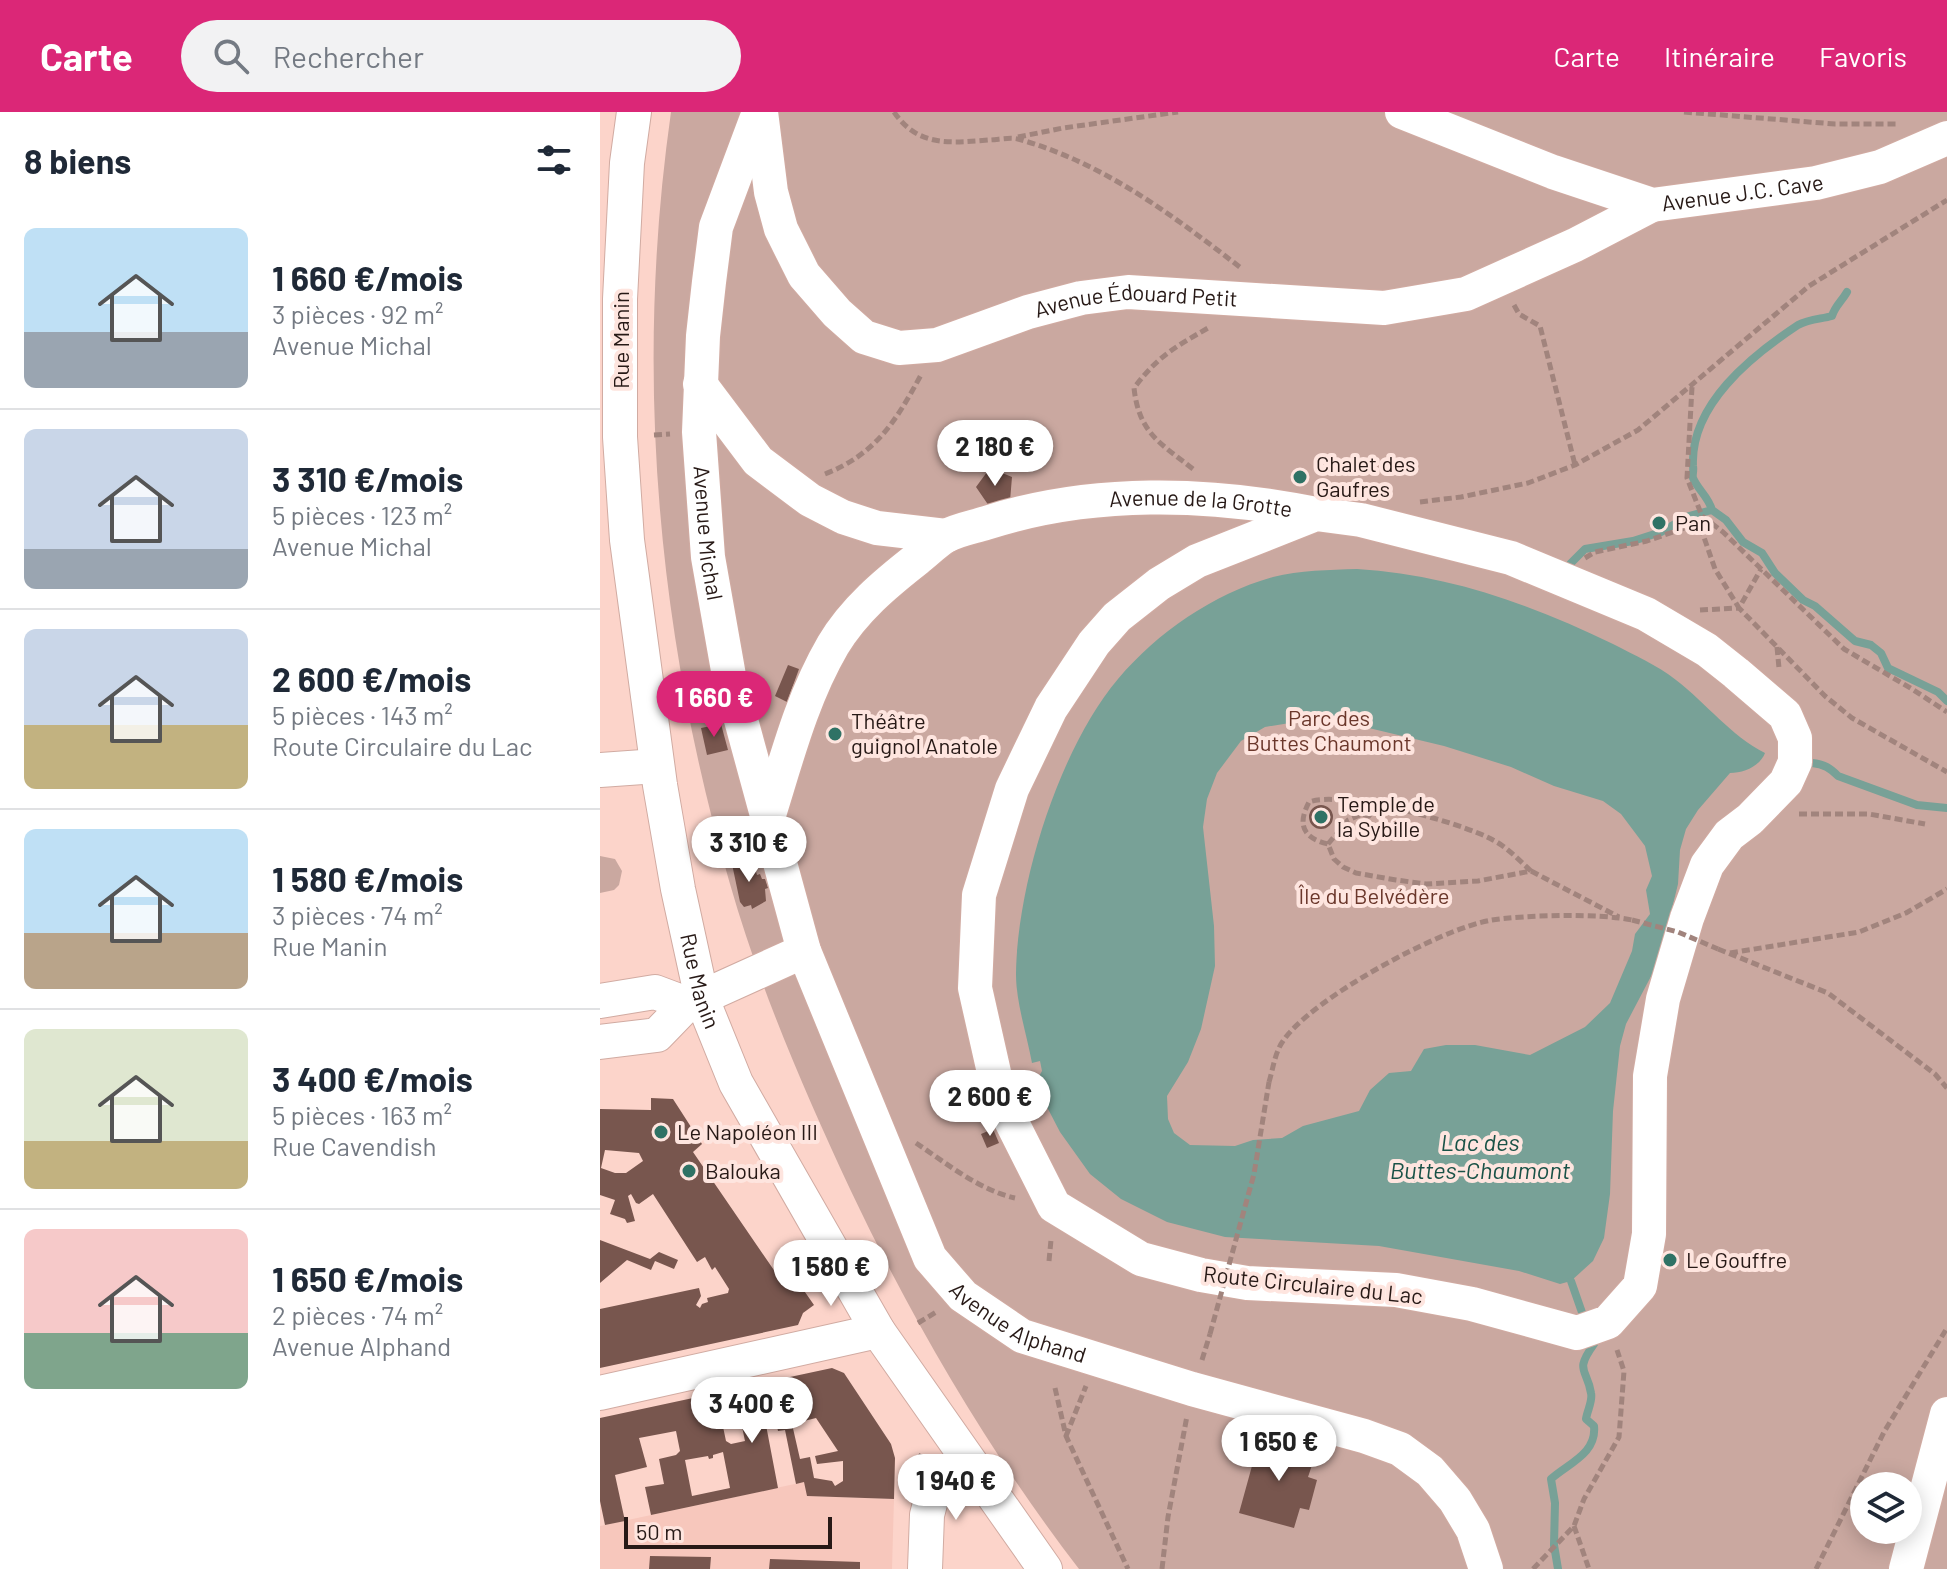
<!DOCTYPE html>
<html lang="fr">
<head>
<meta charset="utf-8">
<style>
  body { margin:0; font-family:Barlow,sans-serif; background:#f2f2f3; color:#1f2937; height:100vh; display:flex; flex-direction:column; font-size:30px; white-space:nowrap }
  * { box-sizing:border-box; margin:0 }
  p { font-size:26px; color:#747a83 }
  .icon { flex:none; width:44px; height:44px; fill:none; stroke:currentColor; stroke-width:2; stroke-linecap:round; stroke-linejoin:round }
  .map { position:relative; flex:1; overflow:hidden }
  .details { display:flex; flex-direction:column; background:#fff; width:600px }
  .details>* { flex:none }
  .fabs { position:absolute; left:1250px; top:1360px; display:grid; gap:16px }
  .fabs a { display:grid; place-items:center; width:72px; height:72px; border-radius:50%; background:#fff; box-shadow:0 4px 20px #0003; font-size:40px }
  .scale { position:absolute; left:24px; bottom:20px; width:208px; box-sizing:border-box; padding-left:8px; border:4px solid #271916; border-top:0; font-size:22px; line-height:28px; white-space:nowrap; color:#271916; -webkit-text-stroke:6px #fee5df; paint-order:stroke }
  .price { position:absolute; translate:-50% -68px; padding:0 18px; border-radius:28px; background:#fff; color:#222; font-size:26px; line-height:52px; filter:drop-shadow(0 2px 4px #0008) }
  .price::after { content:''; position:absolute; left:50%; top:48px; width:24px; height:18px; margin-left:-12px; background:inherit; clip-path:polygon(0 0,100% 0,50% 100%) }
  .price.current { background:#db2777; color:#fff }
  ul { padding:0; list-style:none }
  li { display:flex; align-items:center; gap:24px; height:200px; padding:0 24px }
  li+li { border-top:2px solid #e0e1e3 }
  li span { display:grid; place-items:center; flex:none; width:224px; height:160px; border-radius:12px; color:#555 }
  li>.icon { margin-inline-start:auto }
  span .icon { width:96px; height:96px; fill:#fffc; stroke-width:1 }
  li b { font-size:34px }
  h2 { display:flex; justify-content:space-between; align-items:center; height:96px; padding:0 24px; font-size:34px }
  header { display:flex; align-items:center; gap:48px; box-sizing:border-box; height:112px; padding:0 40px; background:#db2777; color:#fff }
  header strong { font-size:38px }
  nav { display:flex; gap:44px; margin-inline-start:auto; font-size:28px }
  .search { width:560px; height:72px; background:#f2f2f3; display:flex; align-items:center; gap:20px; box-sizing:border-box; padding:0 28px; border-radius:44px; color:#747a83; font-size:30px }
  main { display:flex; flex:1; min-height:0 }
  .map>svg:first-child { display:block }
</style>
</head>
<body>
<header>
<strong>Carte</strong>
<div class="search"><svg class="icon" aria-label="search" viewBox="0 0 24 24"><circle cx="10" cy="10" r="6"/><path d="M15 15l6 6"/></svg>Rechercher</div>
<nav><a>Carte</a><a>Itinéraire</a><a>Favoris</a></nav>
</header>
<main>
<section class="details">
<h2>8 biens<svg class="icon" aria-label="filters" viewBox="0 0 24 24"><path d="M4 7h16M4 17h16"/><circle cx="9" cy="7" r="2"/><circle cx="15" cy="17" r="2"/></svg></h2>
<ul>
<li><span style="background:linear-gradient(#bfe0f5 65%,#9aa5b1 0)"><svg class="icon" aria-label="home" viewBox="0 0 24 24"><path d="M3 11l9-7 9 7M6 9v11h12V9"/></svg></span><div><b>1 660 €/mois</b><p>3 pièces · 92 m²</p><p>Avenue Michal</p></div></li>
<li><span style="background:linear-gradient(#c9d6e8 75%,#9aa5b1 0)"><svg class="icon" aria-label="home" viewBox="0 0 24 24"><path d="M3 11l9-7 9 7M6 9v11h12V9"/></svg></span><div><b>3 310 €/mois</b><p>5 pièces · 123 m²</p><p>Avenue Michal</p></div></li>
<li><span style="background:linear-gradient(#c9d6e8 60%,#c2b280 0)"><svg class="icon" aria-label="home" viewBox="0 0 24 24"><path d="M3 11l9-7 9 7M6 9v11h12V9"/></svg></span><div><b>2 600 €/mois</b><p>5 pièces · 143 m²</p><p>Route Circulaire du Lac</p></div></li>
<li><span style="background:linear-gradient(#bfe0f5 65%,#b9a48a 0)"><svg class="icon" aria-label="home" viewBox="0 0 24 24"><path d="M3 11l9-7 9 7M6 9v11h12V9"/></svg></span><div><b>1 580 €/mois</b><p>3 pièces · 74 m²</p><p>Rue Manin</p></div></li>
<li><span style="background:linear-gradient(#dfe7d0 70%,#c2b280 0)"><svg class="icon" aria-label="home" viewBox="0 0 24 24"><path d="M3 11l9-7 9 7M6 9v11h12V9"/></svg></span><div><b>3 400 €/mois</b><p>5 pièces · 163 m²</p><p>Rue Cavendish</p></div></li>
<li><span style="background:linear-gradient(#f6c9c9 65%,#7fa58c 0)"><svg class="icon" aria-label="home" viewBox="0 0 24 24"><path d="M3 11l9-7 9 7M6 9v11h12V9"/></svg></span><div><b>1 650 €/mois</b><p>2 pièces · 74 m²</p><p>Avenue Alphand</p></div></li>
</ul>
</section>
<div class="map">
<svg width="1347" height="1457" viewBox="0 0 1347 1457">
  <rect width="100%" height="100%" fill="#fcd4ca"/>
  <!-- built -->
  <path fill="#f7c7bc" d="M 204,1370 L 208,1384 L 294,1387 L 292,1457 L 0,1457 L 0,1414 Z"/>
  <!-- green -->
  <path fill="#caa8a0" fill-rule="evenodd" d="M 71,0 L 1347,0 L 1347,1457 L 479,1457 C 389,1340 313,1210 250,1077 C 204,978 160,877 130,772 C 57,522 34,259 71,0 ZM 1264,1374 L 1308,1374 L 1308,1418 L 1264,1418 Z
    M 0,744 L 15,747 L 22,759 L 19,773 L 14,778 L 0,781 Z"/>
  <!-- water -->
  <path fill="#78a197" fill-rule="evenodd" d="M 757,457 C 847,462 933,493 1013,532 C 1034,543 1057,553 1076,568 C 1107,592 1130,623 1165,641 C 1160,654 1144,661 1130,661 L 1098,698 L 1086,717 L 1080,738 L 1078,772 L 1059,849 L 1026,912 L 1020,934 L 1013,999 L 1010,1082 L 1004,1126 L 993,1149 L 971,1169 L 960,1172 L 919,1159 L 779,1134 L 625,1125 L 567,1110 L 521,1087 L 490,1062 L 460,1020 L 447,995 L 437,968 L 442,959 L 440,949 L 432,951 C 427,923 416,891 416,862 C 417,772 459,637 518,567 C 558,520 613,482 673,465 C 700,458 729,458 757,457 ZM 714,607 L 748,611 L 844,634 L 911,655 L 954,674 L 1003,689 L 1021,702 L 1045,734 L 1052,764 L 1046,778 L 1050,802 L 1035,822 L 1032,839 L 1010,891 L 985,915 L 930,943 L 875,933 L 846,933 L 824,937 L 811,959 L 789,961 L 770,978 L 759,999 L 703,1014 L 682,1026 L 653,1028 L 635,1034 L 590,1033 L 574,1021 L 568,1007 L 567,984 L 588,950 L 601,917 L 615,854 L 614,814 L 603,715 L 607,687 L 617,661 L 641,629 L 665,615 Z"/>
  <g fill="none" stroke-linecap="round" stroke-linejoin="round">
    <!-- stream -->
    <path stroke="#78a197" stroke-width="8" d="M 1112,398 L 1126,408 L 1143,430 L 1162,441 L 1175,461 L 1203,488 L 1215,494 L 1255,529 L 1271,533 L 1281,541 L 1288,556 L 1338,580 L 1347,589
      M 970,452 L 985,437 L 1033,429 L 1061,420 L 1089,404 L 1112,398 C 1108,384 1098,378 1093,366 C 1092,362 1094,359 1093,354 C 1090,293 1151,244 1198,213 C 1209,207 1221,207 1232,204 C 1235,194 1242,189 1247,180
      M 1212,651 C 1224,652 1230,656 1238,664 L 1317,693 L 1347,696
      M 971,1169 L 985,1209
      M 958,1457 L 954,1433 L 955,1391 L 951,1367 C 967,1352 997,1342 994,1314 L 986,1307 C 987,1299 993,1289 991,1281 C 987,1256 974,1260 994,1232 L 991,1225"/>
  </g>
  <!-- building -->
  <path fill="#78564e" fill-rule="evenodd" d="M 390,356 L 412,365 L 410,389 L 389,394 L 376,375 Z
    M 188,553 L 199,557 L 187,590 L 175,584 Z
    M 121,612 L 128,638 L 107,643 L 101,616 Z
    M709 705a12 12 0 1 1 24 0a12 12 0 1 1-24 0Z
    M 152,746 L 157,763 L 160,762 L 162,767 L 165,767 L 168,776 L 165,777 L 166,789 L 152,797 L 151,793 L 144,795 L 140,790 L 132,752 Z
    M 51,986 L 73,987 L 102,1032 L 93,1040 L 180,1167 L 191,1160 L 214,1193 L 203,1201 L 198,1213 L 0,1256 L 0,1197 L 99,1176 L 101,1184 L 96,1193 L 100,1196 L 102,1192 L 108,1190 L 107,1186 L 128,1181 L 129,1177 L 115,1155 L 112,1158 L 105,1145 L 97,1150 L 53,1082 L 39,1092 L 36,1091 L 31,1082 L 28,1084 L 35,1109 L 27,1111 L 25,1107 L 10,1102 L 15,1088 L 0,1083 L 0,997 L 51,998 ZM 5,1038 L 39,1041 L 43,1049 L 26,1061 L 15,1061 L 1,1056 Z
    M 393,1017 L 399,1031 L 387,1036 L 381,1022 Z
    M 0,1128 L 50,1147 L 59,1140 L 78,1148 L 74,1157 L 55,1149 L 51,1158 L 27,1148 L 0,1171 Z
    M 232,1256 L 244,1261 L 291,1332 L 295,1346 L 294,1387 L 207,1384 L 204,1370 L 196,1372 L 185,1318 L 178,1319 L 176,1310 L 166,1313 L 178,1376 L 51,1403 L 45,1375 L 64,1372 L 59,1347 L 76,1343 L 80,1339 L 76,1319 L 39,1326 L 47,1355 L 15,1363 L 25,1409 L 5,1413 L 0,1389 L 0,1306 ZM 140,1305 L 145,1329 L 131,1332 L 126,1329 L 122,1310 ZM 216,1306 L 238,1339 L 215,1344 L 217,1352 L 243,1349 L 243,1369 L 235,1374 L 232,1369 L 214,1366 L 210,1345 L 200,1347 L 192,1312 ZM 123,1340 L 130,1376 L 92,1384 L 85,1348 L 108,1344 L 109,1347 L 113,1346 L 113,1343 Z
    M 660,1325 L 716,1341 L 708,1365 L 717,1368 L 709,1398 L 700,1396 L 694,1416 L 639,1401 Z
    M 50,1444 L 111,1445 L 110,1457 L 49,1457 Z
    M 170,1447 L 260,1450 L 260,1457 L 169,1457 Z"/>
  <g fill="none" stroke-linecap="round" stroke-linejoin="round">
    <!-- minor casing -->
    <g stroke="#d1aba2" stroke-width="36">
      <g id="minor">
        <path id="s1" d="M 34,0 L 27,51 L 20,187 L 20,325 L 27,428 L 60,673 L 78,777 L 102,887 L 136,971 L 278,1219 L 445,1457"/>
        <path id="s2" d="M 159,0 L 116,115 L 109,170 L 103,224 L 99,320 L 108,445 L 129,564 L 204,839 L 330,1146 L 363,1184 L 422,1224 L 592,1277 L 764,1324 L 800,1337 L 830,1359 L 855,1388 L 873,1418 L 886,1457"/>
        <path id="s3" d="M 161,0 L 171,80 L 181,117 L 204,163 L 237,201 L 264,225 L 299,236 L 337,233 L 428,200 L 481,186 L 528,180 L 784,196 L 866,182 L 975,133 L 1052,93"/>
        <path id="s4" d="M 802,0 L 953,60 L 1052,93 L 1216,71 L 1280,55 L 1347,26"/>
        <path d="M 100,272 L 158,349 L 210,388 L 243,405 L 277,416 L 346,424"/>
        <path d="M 716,402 L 761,408 L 911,446 L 1046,502 L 1107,538 L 1136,561 L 1185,603 L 1195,626 L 1195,650 L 1186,670 L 1150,707 L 1129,723 L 1107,753 L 1087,806 L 1063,887 L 1050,964 L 1049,1122 L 1040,1174 L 1008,1210 L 977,1221 L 872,1192 L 796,1178 L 647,1171 L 601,1163 L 541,1147 L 454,1094 L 400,987 L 375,876 L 379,783 L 412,677 L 451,596 L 494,531 L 517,505 L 559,472 L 597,449 Z"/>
        <path d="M 0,658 L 57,654"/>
        <path id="s5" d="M 167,709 C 186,649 201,588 233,533 C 254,498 285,472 317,447 C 326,440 336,430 346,424 C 357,418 373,415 386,411 C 491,377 609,380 716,402"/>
        <path d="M 0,889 L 55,880 L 87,892"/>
        <path d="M 0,930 L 57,923 L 87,892 L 204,839"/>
        <path d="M 0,1281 L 278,1219"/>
        <path d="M 325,1457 L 327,1403 L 332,1384 L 371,1355"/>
        <path d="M 1306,1457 L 1347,1302"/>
      </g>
    </g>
    <!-- path -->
    <path stroke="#a1847d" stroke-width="5" stroke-dasharray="8 4" stroke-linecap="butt" d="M 294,0 C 318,35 349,31 388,28 C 397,28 409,25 418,27 C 504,51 572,103 641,156
      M 1084,0 L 1235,12 L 1298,12
      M 418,25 L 463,16 L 578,0
      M 914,193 L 919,202 L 940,214 L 975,353
      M 1092,275 L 1087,366 L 1102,404 L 1123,420 L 1244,537 L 1312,577 L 1347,600
      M 54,323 L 70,322
      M 593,357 C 560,331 539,321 534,276 C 558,244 575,235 608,216
      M 225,362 C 276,342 296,309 321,263
      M 820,390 L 861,385 L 928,371 L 975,353 L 1038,318 L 1209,174 L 1347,88
      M 1102,404 L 1099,411 L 1115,457 L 1139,496 L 1161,457
      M 985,446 L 995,440 L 1047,429 L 1099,411
      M 1100,498 L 1139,496 L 1225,584 L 1252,606 L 1347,660
      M 1177,535 L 1179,556
      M 1199,702 L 1269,702 L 1325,712
      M 728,732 L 748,708 L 762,702 L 769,704 L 776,693
      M 931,759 C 919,748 907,735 893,728 C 861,710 741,678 709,690 C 697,713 703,726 728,732 L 734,747 L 743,755 L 756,761 L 796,768 L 826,772 L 878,769 L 931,759 L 1019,805
      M 1118,837 L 1228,881 L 1335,962 L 1347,976
      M 1130,841 L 1259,820 L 1306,801 L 1347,777
      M 669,970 C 673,957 675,940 683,929 C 711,887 841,816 892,808 C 926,803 999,801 1032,808
      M 316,1031 C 346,1051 379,1078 415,1086
      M 449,1149 L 451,1128
      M 318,1211 L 338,1199
      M 602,1248 L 610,1222
      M 455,1276 L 466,1324 L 528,1457
      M 466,1324 L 486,1274
      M 318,1343 L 330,1351
      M 974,1414 L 989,1457
      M 562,1457 L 568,1405 L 587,1304
      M 933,1457 L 974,1414 L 984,1387 L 1019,1325 L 1024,1259 L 1017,1238
      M 1216,1457 L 1284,1320 L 1347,1216"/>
    <!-- minor -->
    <use href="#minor" stroke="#fff" stroke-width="34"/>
    <!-- path-bridge -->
    <path stroke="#a1847d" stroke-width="5" stroke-dasharray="8 4" stroke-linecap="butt" d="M 1032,808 L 1078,820 L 1118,837
      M 610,1222 L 654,1062 L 669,970"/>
  </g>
  <!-- markers -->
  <g fill="#2f7265" stroke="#fee5df" stroke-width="3">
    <circle cx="700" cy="365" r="8"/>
    <circle cx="1059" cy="411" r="8"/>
    <circle cx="235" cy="622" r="8"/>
    <circle cx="721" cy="705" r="8"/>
    <circle cx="61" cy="1020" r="8"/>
    <circle cx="89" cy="1059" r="8"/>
    <circle cx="1070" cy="1148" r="8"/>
  </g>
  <g text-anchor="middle" stroke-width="8" stroke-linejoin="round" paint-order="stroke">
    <!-- street labels -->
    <g font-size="22" fill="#271916" stroke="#fee5df">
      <text dy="8" stroke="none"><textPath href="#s4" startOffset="358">Avenue J.C. Cave</textPath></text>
      <text dy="8" stroke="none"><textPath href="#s3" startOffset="538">Avenue Édouard Petit</textPath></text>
      <text transform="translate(21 228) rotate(-90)" y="8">Rue Manin</text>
      <text dy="8" stroke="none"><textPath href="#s5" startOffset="606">Avenue de la Grotte</textPath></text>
      <text dy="8" stroke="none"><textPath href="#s2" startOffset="430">Avenue Michal</textPath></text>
      <text dy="8" stroke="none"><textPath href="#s1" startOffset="876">Rue Manin</textPath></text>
      <text transform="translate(713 1173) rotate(6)" y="8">Route Circulaire du Lac</text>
      <text dy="8" stroke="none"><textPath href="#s2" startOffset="1304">Avenue Alphand</textPath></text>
    </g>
    <!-- poi labels -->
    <g font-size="22" fill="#271916" stroke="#fee5df" text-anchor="start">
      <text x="716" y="360">Chalet des<tspan x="716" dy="25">Gaufres</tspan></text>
      <text x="1075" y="419">Pan</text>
      <text x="251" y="617">Théâtre<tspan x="251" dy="25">guignol Anatole</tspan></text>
      <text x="737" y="700">Temple de<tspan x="737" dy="25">la Sybille</tspan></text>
      <text x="77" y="1028">Le Napoléon III</text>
      <text x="105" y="1067">Balouka</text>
      <text x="1086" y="1156">Le Gouffre</text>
    </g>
    <!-- park labels -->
    <g font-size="22" fill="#6b372b" stroke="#fee5df">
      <text x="729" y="614">Parc des<tspan x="729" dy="25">Buttes Chaumont</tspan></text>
      <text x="774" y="792">Île du Belvédère</text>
    </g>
    <!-- water labels -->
    <g font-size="24" font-style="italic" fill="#195247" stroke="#fee5df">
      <text x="880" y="1039">Lac des<tspan x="880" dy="28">Buttes-Chaumont</tspan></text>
    </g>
  </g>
</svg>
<div class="fabs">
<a><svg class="icon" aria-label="layers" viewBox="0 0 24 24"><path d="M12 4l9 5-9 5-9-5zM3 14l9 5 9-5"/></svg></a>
</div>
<div class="scale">50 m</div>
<b class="price" style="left:395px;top:376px">2 180 €</b>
<b class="price current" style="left:114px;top:627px">1 660 €</b>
<b class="price" style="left:149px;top:772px">3 310 €</b>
<b class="price" style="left:390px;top:1026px">2 600 €</b>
<b class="price" style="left:231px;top:1196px">1 580 €</b>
<b class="price" style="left:152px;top:1333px">3 400 €</b>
<b class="price" style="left:679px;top:1371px">1 650 €</b>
<b class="price" style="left:356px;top:1410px">1 940 €</b>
</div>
</main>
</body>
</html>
